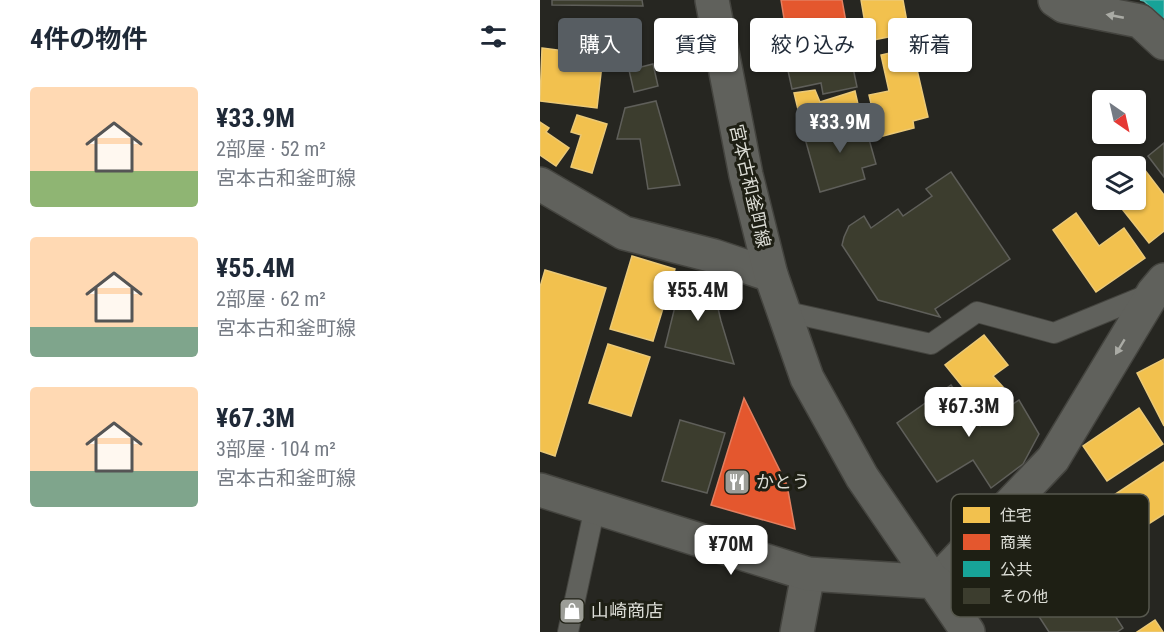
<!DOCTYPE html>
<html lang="ja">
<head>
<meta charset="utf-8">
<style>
  body { margin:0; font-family:"Roboto Condensed","Noto Sans JP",sans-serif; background:#f6f6f7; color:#1f2937; height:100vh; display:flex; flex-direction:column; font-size:22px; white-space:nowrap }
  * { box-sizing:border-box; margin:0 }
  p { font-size:20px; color:#747a83 }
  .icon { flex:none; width:33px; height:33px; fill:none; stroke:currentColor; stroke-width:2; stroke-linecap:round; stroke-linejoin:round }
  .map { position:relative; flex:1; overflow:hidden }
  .drawer { display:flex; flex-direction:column; background:#fff; width:540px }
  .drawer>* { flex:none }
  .guide { position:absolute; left:18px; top:18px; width:516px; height:54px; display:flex; gap:12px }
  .needle { width:39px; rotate:146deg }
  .controls { position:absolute; left:552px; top:90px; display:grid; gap:12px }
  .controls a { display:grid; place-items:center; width:54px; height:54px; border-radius:6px; background:#fff; box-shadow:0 2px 4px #0004; font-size:30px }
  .price { position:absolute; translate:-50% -51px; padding:0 14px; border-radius:12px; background:#fff; color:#222; font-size:20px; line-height:39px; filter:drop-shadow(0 2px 3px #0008) }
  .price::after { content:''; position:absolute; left:50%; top:36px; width:18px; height:14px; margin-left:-9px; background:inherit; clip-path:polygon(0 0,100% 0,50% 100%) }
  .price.selected { background:#575d62; color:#fff }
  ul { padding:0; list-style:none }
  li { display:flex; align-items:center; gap:18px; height:150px; padding:0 30px }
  li span { display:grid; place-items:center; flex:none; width:168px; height:120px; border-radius:6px; color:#555 }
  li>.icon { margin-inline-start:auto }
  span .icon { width:72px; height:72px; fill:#fffc; stroke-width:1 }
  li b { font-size:26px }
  h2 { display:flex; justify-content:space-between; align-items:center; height:72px; padding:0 30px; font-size:26px }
  .pill { padding:0 21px; border-radius:6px; background:#fff; box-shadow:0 2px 4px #0004; font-size:21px; line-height:54px }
  .pill.selected { background:#575d62; color:#fff }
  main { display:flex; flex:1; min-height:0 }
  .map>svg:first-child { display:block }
</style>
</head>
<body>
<main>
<section class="drawer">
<h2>4件の物件<svg class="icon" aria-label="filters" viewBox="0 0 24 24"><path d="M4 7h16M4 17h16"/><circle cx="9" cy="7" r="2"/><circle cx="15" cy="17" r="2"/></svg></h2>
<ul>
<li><span style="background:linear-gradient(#ffd9b3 70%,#8fb573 0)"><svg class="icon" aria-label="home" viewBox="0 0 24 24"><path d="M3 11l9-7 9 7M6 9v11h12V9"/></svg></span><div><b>¥33.9M</b><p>2部屋 · 52 m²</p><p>宮本古和釜町線</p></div></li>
<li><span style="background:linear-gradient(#ffd9b3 75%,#7fa58c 0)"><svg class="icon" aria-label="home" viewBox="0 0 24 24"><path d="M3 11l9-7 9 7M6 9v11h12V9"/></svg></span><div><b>¥55.4M</b><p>2部屋 · 62 m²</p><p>宮本古和釜町線</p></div></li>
<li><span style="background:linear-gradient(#ffd9b3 70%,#7fa58c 0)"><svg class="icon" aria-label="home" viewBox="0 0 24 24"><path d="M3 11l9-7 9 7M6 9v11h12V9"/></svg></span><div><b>¥67.3M</b><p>3部屋 · 104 m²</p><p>宮本古和釜町線</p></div></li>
</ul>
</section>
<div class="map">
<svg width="624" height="632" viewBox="0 0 624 632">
  <rect width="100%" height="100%" fill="#262621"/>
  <!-- homes -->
  <path fill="#f2c14e" stroke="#ebc977" stroke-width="1.5" d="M 321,0 L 363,0 L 369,33 L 328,41 Z
    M 2,48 L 63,56 L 57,108 L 0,101 Z
    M 372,48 L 388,117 L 373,121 L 374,128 L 339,137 L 329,95 L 349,91 L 341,55 Z
    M 275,90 L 280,102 L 315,91 L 320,113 L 263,130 L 254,93 Z
    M 37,115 L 67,124 L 52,173 L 31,167 L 41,135 L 31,132 Z
    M 0,122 L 9,128 L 6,132 L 29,148 L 16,166 L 0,155 Z
    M 601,165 L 624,195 L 624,231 L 609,243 L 575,200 L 596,200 L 596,170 Z
    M 536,213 L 559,246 L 584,228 L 605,258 L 556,292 L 513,230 Z
    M 92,256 L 135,269 L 113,341 L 70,329 Z
    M 5,270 L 66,288 L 15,456 L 0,451 L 0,287 Z
    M 444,335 L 468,365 L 453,376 L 463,387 L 439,407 L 405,365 Z
    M 68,344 L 110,357 L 91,416 L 49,403 Z
    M 624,359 L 624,426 L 597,373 Z
    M 599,408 L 623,444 L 567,481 L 543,446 Z
    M 624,462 L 624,514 L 599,530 L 574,495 Z
    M 615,620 L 623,632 L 597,632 Z"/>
  <!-- shops -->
  <path fill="#e4572e" stroke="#e27f60" stroke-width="1.5" d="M 241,0 L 302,0 L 310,44 L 250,55 Z
    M 204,398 L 247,485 L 255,529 L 171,505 Z"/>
  <!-- public -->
  <path fill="#17a398" stroke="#52b4ab" stroke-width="1.5" d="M 600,0 L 624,0 L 624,20 L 604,1 Z"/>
  <!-- building -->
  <path fill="#3c3d2e" stroke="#5f5f5a" stroke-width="1.5" d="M 12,0 L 102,0 L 103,6 L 12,5 Z
    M 310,53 L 317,87 L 283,94 L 281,83 L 252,89 L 247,66 Z
    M 113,64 L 118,86 L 94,92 L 89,70 Z
    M 116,101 L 140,185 L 108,189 L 100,139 L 77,139 L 85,108 Z
    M 323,118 L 336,164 L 322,168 L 325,179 L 280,192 L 264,135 Z
    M 624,143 L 624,177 L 608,156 Z
    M 411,172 L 470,259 L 395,309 L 400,317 L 338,300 L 302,245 L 304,237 L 309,226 L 324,216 L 331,228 L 358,209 L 363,216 L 392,196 L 386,189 Z
    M 143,274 L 171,279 L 181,321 L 194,364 L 125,347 Z
    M 411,385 L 440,426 L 479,400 L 499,434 L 483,464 L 451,488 L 433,460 L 397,482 L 357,423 Z
    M 140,420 L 185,433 L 167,493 L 122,481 Z
    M 552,580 L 583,628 L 577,632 L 509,632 L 498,615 Z"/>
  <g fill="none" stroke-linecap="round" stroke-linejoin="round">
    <!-- service casing -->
    <g stroke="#44443f" stroke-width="22">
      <path id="service" d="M 243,311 L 391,344 L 437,312 L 514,333 L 612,293
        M 28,632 L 55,507"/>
    </g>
    <!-- minor casing -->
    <g stroke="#44443f" stroke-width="36">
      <path id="minor" d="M 515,0 L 524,6 L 600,21 L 624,43
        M 0,184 L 84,233 L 174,256 L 231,275
        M 396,582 L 513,459 L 613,293 L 624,280
        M 257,632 L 268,574"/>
    </g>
    <!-- tertiary casing -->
    <g stroke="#44443f" stroke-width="36">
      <path id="tertiary" d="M 172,0 L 206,175 L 231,275 L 267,378 L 322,477 L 428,632
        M 0,490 L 268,574 L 396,582"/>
    </g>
    <!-- service -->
    <use href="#service" stroke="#60615c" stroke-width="20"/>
    <!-- minor -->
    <use href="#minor" stroke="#60615c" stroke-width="33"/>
    <!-- tertiary -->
    <use href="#tertiary" stroke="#60615c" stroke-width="33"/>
  </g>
  <!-- one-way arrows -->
  <defs><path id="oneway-solid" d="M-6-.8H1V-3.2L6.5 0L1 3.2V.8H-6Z" transform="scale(1.5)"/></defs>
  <g fill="#aaaba5">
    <use href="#oneway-solid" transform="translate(575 16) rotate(-169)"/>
    <use href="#oneway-solid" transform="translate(580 347) rotate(121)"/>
  </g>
  <!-- icons -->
  <defs>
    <g id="restaurant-square" transform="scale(1.35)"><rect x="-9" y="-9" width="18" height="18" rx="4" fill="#9c9d97" stroke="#1e1f14"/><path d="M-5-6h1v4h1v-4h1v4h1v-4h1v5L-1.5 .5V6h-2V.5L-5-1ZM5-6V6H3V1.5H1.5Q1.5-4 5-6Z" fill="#fff"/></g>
    <g id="shop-square" transform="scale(1.35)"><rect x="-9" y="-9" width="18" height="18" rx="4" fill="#9c9d97" stroke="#1e1f14"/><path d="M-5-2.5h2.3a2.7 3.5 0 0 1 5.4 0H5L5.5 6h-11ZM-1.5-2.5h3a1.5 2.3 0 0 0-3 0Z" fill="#fff"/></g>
  </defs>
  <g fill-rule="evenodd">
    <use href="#restaurant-square" x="197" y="482"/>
    <use href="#shop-square" x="32" y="611"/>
  </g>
  <g text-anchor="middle" stroke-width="6" stroke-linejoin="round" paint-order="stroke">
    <!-- street labels -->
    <g font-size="18" fill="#dcddd6" stroke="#1e1f14">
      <text transform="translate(210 186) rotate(77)" y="6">宮本古和釜町線</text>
    </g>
    <!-- poi labels -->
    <g font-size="18" fill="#dcddd6" stroke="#1e1f14" text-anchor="start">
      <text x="216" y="488">かとう</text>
      <text x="51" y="617">山崎商店</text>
    </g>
  </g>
  <!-- legend -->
  <rect x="411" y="494" width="198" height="123" rx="9" fill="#1e1f14" stroke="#57584e" stroke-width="1.5"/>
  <rect x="423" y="507" width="27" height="16" fill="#f2c14e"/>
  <rect x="423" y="534" width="27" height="16" fill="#e4572e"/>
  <rect x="423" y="561" width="27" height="16" fill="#17a398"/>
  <rect x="423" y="588" width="27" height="16" fill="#3c3d2e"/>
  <g font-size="16" fill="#dcddd6">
    <text x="460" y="521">住宅</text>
    <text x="460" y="548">商業</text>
    <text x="460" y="575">公共</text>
    <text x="460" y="602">その他</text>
  </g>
</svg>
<div class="controls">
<a><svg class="needle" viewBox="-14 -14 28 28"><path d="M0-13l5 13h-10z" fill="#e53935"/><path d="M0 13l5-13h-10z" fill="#747a83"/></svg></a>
<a><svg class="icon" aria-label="layers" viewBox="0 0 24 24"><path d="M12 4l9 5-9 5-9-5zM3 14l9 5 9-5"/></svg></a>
</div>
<b class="price selected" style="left:300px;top:154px">¥33.9M</b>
<b class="price" style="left:158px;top:322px">¥55.4M</b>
<b class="price" style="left:429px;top:438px">¥67.3M</b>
<b class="price" style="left:191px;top:576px">¥70M</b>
<div class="guide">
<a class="pill selected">購入</a>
<a class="pill">賃貸</a>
<a class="pill">絞り込み</a>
<a class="pill">新着</a>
</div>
</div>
</main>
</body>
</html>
